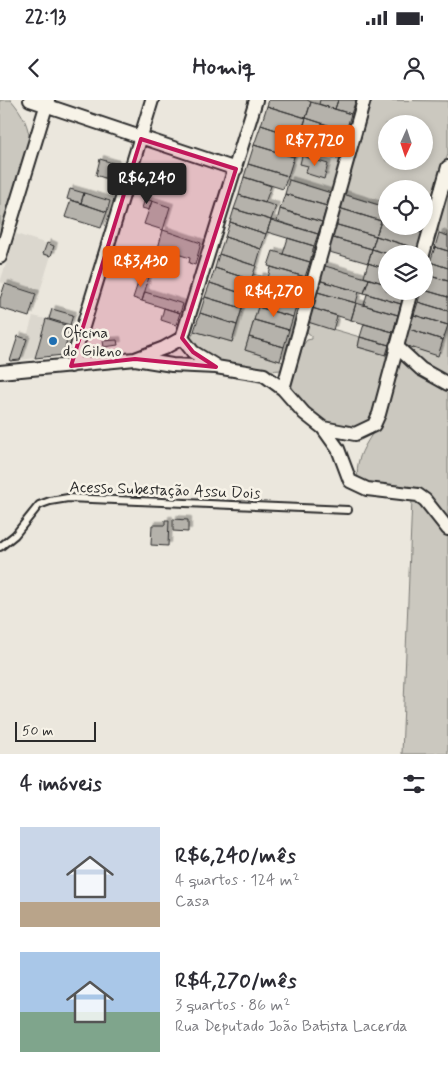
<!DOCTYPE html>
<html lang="pt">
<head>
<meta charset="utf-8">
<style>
  body { margin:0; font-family:Mynerve,sans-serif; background:#f7f7f7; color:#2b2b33; height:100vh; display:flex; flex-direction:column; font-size:19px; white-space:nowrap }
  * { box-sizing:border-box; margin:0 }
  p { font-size:16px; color:#7c7c81 }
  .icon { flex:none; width:28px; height:28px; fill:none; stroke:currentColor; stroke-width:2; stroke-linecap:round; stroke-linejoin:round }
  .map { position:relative; height:654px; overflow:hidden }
  .details { display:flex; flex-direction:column; background:#fff; flex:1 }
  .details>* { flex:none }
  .needle { width:32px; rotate:183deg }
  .buttons { position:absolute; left:378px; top:15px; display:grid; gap:10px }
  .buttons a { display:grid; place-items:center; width:55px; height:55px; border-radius:50%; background:#fff; box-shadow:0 2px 8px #0003; font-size:25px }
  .scale { position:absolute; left:15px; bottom:12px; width:81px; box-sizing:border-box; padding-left:5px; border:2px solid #2b2b2b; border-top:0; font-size:14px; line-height:18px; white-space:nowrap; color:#2b2b2b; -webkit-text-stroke:4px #f7f3e8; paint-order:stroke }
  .price { position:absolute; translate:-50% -42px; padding:0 11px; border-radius:5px; background:#ea580c; color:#fff; font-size:16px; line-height:32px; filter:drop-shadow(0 1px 2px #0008) }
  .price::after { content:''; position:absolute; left:50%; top:30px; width:15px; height:11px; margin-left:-8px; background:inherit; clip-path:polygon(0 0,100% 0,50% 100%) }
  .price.active { background:#222; color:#fff }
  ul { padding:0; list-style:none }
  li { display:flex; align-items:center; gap:15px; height:125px; padding:0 20px }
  li span { display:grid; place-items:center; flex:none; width:140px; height:100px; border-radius:0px; color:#555 }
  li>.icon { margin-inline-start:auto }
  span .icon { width:60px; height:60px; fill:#fffc; stroke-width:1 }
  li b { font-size:21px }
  h2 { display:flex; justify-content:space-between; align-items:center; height:60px; padding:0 20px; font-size:21px }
  .status { display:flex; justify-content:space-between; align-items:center; height:35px; padding:0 25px; background:#fff; direction:ltr }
  .status svg { height:14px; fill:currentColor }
  header { display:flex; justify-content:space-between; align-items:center; height:65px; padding:0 20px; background:#fff; font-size:22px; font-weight:800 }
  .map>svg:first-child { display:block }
</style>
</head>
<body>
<div class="status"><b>22:13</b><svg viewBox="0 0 49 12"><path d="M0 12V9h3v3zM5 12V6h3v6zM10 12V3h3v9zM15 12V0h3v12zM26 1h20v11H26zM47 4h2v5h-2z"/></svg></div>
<header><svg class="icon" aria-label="back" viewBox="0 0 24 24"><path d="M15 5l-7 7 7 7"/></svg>Homiq<svg class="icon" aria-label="person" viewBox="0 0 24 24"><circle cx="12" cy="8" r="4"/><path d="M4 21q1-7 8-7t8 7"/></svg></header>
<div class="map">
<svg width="448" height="654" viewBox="0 0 448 654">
  <defs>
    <filter id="shadow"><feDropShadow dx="3.5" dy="-3.5" stdDeviation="0" flood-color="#0004"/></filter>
  </defs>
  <rect width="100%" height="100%" fill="#ebe7dd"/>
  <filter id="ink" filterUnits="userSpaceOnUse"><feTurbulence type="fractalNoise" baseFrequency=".02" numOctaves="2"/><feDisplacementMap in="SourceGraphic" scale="10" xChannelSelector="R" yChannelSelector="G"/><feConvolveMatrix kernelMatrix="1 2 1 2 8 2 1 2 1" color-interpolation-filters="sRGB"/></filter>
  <g filter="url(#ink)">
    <!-- built -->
    <path fill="#dbd7ce" d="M 16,134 L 54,146 L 39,194 L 0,182 Z
      M 33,216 L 46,219 L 35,258 L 20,260 Z"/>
    <!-- green -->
    <path fill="#cbc8bf" stroke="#7b7a75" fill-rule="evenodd" d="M 0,0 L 11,0 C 23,14 29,26 30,44 L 0,138 Z
      M 371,0 L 448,1 L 448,54 L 427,119 L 424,118 L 424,89 L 386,89 L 386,107 L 343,94 ZM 386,24 L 424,24 L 424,61 L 386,61 Z
      M 297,46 L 340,60 L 331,93 L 287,79 Z
      M 448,85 L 448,136 L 439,133 L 437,126 Z
      M 253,174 L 260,176 L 255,192 L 262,194 L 245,250 L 283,262 L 281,270 C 252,273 212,263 192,242 L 191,238 L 194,231 L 232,242 Z
      M 308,222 L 360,237 L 358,247 L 386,255 L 387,274 L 382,295 L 368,323 C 364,325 358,328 354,329 C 332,332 300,306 292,287 C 286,273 299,250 307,240 L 312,239 L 312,236 L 307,232 Z
      M 448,225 L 448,278 C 436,276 411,258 408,246 L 438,255 Z
      M 398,254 L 448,287 L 448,425 L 421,390 L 414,387 L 376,388 L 358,378 C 353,353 377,332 385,311 C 392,293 394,272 398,254 Z
      M 412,399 L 421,403 L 448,433 L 448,654 L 402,654 Z"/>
    <!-- building -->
    <path fill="#b5b2ab" stroke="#2b2b2b" filter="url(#shadow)" d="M 269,0 L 307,0 L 311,2 L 306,18 L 267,6 Z
      M 320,0 L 338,0 L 335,9 L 319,4 Z
      M 338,0 L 356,0 L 351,14 L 335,9 Z
      M 311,2 L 351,14 L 346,31 L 306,18 Z
      M 267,6 L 306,18 L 300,38 L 261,25 Z
      M 306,18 L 346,31 L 341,45 L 301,32 Z
      M 261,25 L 300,38 L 294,57 L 254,45 Z
      M 301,32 L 341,45 L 337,59 L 297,46 Z
      M 254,45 L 294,57 L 288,76 L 248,64 Z
      M 302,56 L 328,64 L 324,79 L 305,73 L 308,66 L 300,64 Z
      M 100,59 L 116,64 L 110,80 L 96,75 Z
      M 248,64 L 288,76 L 283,89 L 244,77 Z
      M 244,77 L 271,86 L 265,103 L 239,95 Z
      M 289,80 L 331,93 L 327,106 L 285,94 Z
      M 70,89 L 84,93 L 81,103 L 67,99 Z
      M 84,93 L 110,101 L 107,112 L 81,103 Z
      M 285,94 L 327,106 L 322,122 L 280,109 Z
      M 343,94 L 385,107 L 381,121 L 339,108 Z
      M 239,95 L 276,106 L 271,120 L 234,109 Z
      M 145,99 L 152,101 L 149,110 L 142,108 Z
      M 71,100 L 107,112 L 101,128 L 65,117 Z
      M 152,101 L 170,107 L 163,130 L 144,124 Z
      M 339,108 L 381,121 L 376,136 L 334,124 Z
      M 234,109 L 271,120 L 267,132 L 266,134 L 230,122 Z
      M 280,109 L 322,122 L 318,134 L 277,121 Z
      M 424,118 L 427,119 L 423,133 L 400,126 L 424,126 Z
      M 271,120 L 318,134 L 314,146 L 267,132 Z
      M 381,121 L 386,122 L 386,126 L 400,126 L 423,133 L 418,149 L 376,136 Z
      M 230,122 L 266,134 L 261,149 L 225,137 Z
      M 334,124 L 376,136 L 372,149 L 330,137 Z
      M 163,130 L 201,143 L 195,165 L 189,163 L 190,158 L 158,148 Z
      M 439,133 L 448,136 L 448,151 L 435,147 Z
      M 376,136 L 418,149 L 416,154 L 388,154 L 372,149 Z
      M 225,137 L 261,149 L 256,166 L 219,154 Z
      M 330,137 L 372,149 L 368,163 L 326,151 Z
      M 288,138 L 314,146 L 310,162 L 283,154 Z
      M 47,143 L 54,146 L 51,156 L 43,154 Z
      M 435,147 L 448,151 L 448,168 L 430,162 Z
      M 372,149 L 388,154 L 386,154 L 386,169 L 368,163 Z
      M 273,151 L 310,162 L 305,177 L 268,166 Z
      M 219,154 L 256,166 L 251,180 L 215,168 Z
      M 430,162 L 448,168 L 448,181 L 426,175 Z
      M 368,163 L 386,169 L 386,184 L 364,177 Z
      M 322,165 L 369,179 L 364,193 L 318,180 Z
      M 271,167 L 305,177 L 302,188 L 268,178 Z
      M 215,168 L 251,180 L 247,195 L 210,183 Z
      M 141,174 L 149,177 L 142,201 L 133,198 Z
      M 426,175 L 448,181 L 448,197 L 424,190 Z
      M 260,176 L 302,188 L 297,204 L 255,192 Z
      M 369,179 L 386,184 L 386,191 L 405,191 L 401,204 L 364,193 Z
      M 318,180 L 359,192 L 356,203 L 314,191 Z
      M 210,183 L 247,195 L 242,208 L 205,197 Z
      M 5,184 L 36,194 L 29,217 L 0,208 L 0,199 Z
      M 424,190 L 448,197 L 448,211 L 418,202 L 421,191 Z
      M 314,191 L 356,203 L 351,220 L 309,207 Z
      M 145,192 L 183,204 L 180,213 L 142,201 Z
      M 262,194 L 297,204 L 293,217 L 258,207 Z
      M 367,194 L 401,204 L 398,215 L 364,205 Z
      M 205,197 L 242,208 L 237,225 L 200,213 Z
      M 418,202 L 448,211 L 448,225 L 414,215 Z
      M 356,203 L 398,215 L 393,232 L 351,220 Z
      M 258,207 L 293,217 L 289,230 L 254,220 Z
      M 309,207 L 337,216 L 333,230 L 305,221 Z
      M 164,208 L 180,213 L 176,225 L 161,220 Z
      M 52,209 L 73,215 L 70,225 L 49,219 Z
      M 200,213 L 237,225 L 232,242 L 194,231 Z
      M 414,215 L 448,225 L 443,240 L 409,229 Z
      M 46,219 L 71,227 L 63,255 L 35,258 Z
      M 254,220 L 289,230 L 284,247 L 249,237 Z
      M 364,224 L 393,232 L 389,245 L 360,237 Z
      M 409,229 L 443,240 L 438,256 L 404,245 Z
      M 18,236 L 27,239 L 20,260 L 10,261 Z
      M 249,237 L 284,247 L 280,261 L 245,250 Z
      M 360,237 L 389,245 L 386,255 L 358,247 Z
      M 117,240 L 118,245 L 104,247 L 103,241 Z
      M 173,419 L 188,420 L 188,432 L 173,431 Z
      M 165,420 L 169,420 L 168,446 L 151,445 L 152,425 L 165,425 Z"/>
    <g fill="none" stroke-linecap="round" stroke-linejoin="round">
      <!-- service casing -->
      <g stroke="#2b2b2b" stroke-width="10">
        <path id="service" d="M 0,447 L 15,435 L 39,405 L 50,401 L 68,398 L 348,410"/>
      </g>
      <!-- minor casing -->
      <g stroke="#2b2b2b" stroke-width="16">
        <path id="minor" d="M 30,0 L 236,69
          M 423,154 L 448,67
          M 0,157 L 48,0
          M 182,238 L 256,0
          M 182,238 L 193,252 L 216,266
          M 396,246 L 421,269 L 448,284
          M 135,259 L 172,265 L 216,267 L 264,275 L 283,289 L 304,313 L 323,328 L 355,334 L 374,325 L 379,314 L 412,191
          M 71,266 L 152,0
          M 0,272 L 135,259 L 164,248 L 182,238
          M 283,289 L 364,0
          M 323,328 L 338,349 L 350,381 L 367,389 L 418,395 L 425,400 L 448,429"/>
      </g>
      <!-- service -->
      <use href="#service" stroke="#f7f3e8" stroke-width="6"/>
      <!-- minor -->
      <use href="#minor" stroke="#f7f3e8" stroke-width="12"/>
    </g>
  </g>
  <!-- marked area -->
  <path fill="#c2185b" fill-opacity="0.2" stroke="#c2185b" stroke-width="4" stroke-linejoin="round" d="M 141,39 L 236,69 L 182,238 L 193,252 L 216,267 L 135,259 L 71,266 Z"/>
  <!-- markers -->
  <circle fill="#1f6fb2" stroke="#f7f3e8" stroke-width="2" cx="53" cy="241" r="5"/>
  <g text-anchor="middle" stroke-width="5" stroke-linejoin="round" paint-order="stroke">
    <!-- poi labels -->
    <g font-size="16" fill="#2b2b2b" stroke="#f7f3e8" text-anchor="start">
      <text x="63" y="238">Oficina<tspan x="63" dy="18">do Gileno</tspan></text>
    </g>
    <!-- street labels -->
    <g font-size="16" fill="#2b2b2b" stroke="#f7f3e8">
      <text transform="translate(165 389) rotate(2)" y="6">Acesso Subestação Assu Dois</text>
    </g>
  </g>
</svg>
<div class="buttons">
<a><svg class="needle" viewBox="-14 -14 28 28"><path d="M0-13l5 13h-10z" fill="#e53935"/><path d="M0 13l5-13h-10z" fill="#7c7c81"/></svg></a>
<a><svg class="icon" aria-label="locate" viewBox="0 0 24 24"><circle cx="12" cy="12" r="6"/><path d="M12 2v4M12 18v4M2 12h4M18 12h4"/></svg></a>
<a><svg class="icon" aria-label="layers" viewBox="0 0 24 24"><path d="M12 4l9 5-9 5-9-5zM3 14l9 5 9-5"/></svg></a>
</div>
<div class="scale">50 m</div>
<b class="price" style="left:315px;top:67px">R$7,720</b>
<b class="price active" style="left:147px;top:105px">R$6,240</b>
<b class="price" style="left:141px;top:188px">R$3,430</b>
<b class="price" style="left:274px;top:218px">R$4,270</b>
</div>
<section class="details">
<h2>4 imóveis<svg class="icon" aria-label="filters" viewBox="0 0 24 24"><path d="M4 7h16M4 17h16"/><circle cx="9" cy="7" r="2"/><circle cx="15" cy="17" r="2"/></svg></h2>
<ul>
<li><span style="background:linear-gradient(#c9d6e8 75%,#b9a48a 0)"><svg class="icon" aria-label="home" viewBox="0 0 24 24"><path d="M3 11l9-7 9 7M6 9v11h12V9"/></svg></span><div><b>R$6,240/mês</b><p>4 quartos · 124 m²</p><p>Casa</p></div></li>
<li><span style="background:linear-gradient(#a9c7e8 60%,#7fa58c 0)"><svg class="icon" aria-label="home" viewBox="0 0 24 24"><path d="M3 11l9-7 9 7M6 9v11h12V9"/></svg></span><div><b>R$4,270/mês</b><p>3 quartos · 86 m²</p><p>Rua Deputado João Batista Lacerda</p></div></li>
</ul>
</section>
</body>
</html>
